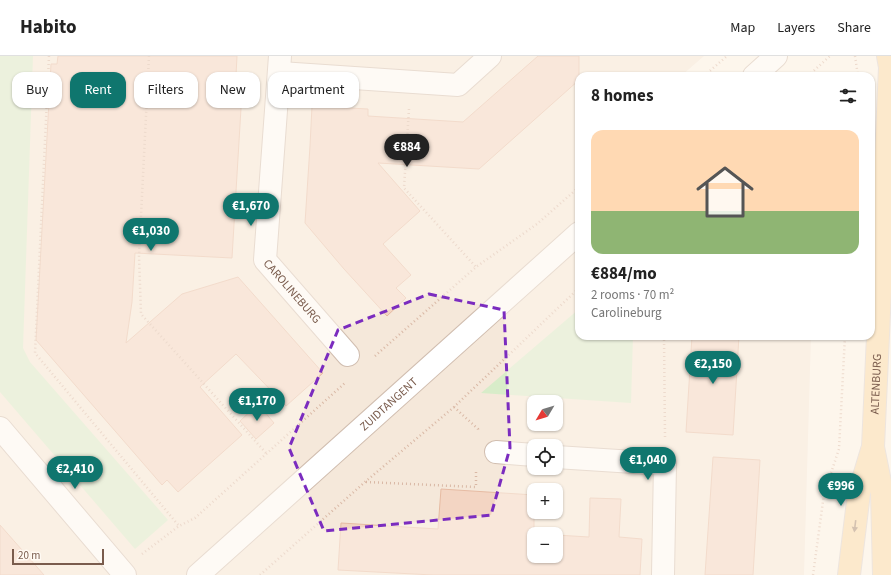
<!DOCTYPE html>
<html lang="en">
<head>
<meta charset="utf-8">
<style>
  body { margin:0; font-family:"Source Sans 3",sans-serif; background:#f2f2f2; color:#222; height:100vh; display:flex; flex-direction:column; font-size:15px; white-space:nowrap }
  * { box-sizing:border-box; margin:0 }
  p { font-size:13px; color:#767676 }
  .icon { flex:none; width:22px; height:22px; fill:none; stroke:currentColor; stroke-width:2; stroke-linecap:round; stroke-linejoin:round }
  .map { position:relative; flex:1; overflow:hidden }
  .sheet { position:absolute; left:575px; top:16px; width:300px; height:268px; display:flex; flex-direction:column; background:#fff; border-radius:12px; box-shadow:0 1px 3px #0004 }
  .sheet>* { flex:none }
  .banner { position:absolute; left:12px; top:16px; width:380px; height:36px; display:flex; gap:8px }
  .needle { width:26px; rotate:232deg }
  .fabs { position:absolute; left:527px; top:339px; display:grid; gap:8px }
  .fabs a { display:grid; place-items:center; width:36px; height:36px; border-radius:8px; background:#fff; box-shadow:0 1px 3px #0004; font-size:20px }
  .scale { position:absolute; left:12px; bottom:10px; width:92px; box-sizing:border-box; padding-left:4px; border:2px solid #7a5c4d; border-top:0; font-size:11px; line-height:14px; white-space:nowrap; color:#7a5c4d; -webkit-text-stroke:3px #fffaf3; paint-order:stroke }
  .price { position:absolute; translate:-50% -34px; padding:0 9px; border-radius:14px; background:#0f766e; color:#fff; font-size:13px; line-height:26px; filter:drop-shadow(0 1px 2px #0008) }
  .price::after { content:''; position:absolute; left:50%; top:24px; width:12px; height:9px; margin-left:-6px; background:inherit; clip-path:polygon(0 0,100% 0,50% 100%) }
  .price.active { background:#222; color:#fff }
  ul { padding:0; list-style:none }
  li { display:grid; align-content:center; gap:8px; height:212px; padding:0 16px }
  li span { display:grid; place-items:center; height:124px; border-radius:12px; color:#555 }
  li>.icon { margin-inline-start:auto }
  span .icon { width:72px; height:72px; fill:#fffc; stroke-width:1 }
  li b { font-size:17px }
  h2 { display:flex; justify-content:space-between; align-items:center; height:48px; padding:0 16px; font-size:17px }
  .pill { padding:0 14px; border-radius:12px; background:#fff; box-shadow:0 1px 3px #0004; font-size:14px; line-height:36px }
  .pill.active { background:#0f766e; color:#fff }
  header { display:flex; align-items:center; gap:24px; box-sizing:border-box; height:56px; padding:0 20px; background:#fff; border-bottom:1px solid #e0e0e0 }
  header strong { font-size:19px }
  nav { display:flex; gap:22px; margin-inline-start:auto; font-size:14px }
  .map>svg:first-child { display:block }
</style>
</head>
<body>
<header>
<strong>Habito</strong>
<nav><a>Map</a><a>Layers</a><a>Share</a></nav>
</header>
<div class="map">
<svg width="891" height="519" viewBox="0 0 891 519">
  <rect width="100%" height="100%" fill="#fdf6ec"/>
  <!-- residential -->
  <path fill="#f5e8da" fill-rule="evenodd" d="M 0,0 L 704,0 L 681,20 L 579,20 L 579,280 L 811,280 L 804,519 L 0,519 ZM 534,346 L 556,346 L 556,368 L 534,368 ZM 534,390 L 556,390 L 556,412 L 534,412 ZM 534,434 L 556,434 L 556,456 L 534,456 ZM 534,478 L 556,478 L 556,500 L 534,500 Z"/>
  <!-- green -->
  <path fill="#d8ecc9" d="M 0,0 L 33,0 L 23,292 L 30,306 L 168,464 L 135,493 L 0,336 Z
    M 579,253 L 579,280 L 633,280 L 631,347 L 481,337 Z"/>
  <!-- building -->
  <path fill="#f3d5c3" stroke="#e6bba3" d="M 58,0 L 237,0 L 236,19 L 243,19 L 232,202 L 135,197 L 132,246 L 126,287 L 182,238 L 238,221 L 323,317 L 286,350 L 236,298 L 200,331 L 242,379 L 178,436 L 167,424 L 162,429 L 36,284 L 51,8 L 57,8 Z
    M 538,0 L 579,0 L 579,24 L 479,113 L 378,107 L 420,155 L 383,188 L 411,219 L 396,232 L 406,242 L 387,260 L 344,213 L 305,167 L 310,90 L 312,50 L 368,53 L 368,60 L 463,66 Z
    M 692,280 L 739,280 L 733,379 L 686,376 Z
    M 258,348 L 274,367 L 256,383 L 240,365 Z
    M 713,401 L 760,404 L 753,519 L 705,519 Z
    M 441,433 L 534,439 L 534,478 L 535,478 L 534,478 L 534,500 L 556,500 L 556,479 L 589,481 L 590,442 L 621,443 L 619,481 L 642,483 L 640,519 L 433,519 L 338,514 L 341,467 L 438,473 Z
    M 0,469 L 44,519 L 0,519 Z"/>
  <g fill="none" stroke-linecap="round" stroke-linejoin="round">
    <!-- minor casing -->
    <g stroke="#d1beb0" stroke-width="24">
      <g id="minor">
        <path id="s1" d="M 280,0 L 265,204 L 348,299"/>
        <path d="M 280,17 L 458,29 L 490,0"/>
        <path d="M 754,20 L 776,0"/>
        <path d="M 0,372 L 125,519"/>
        <path d="M 496,396 L 534,399"/>
        <path d="M 556,401 L 665,408 L 663,519"/>
        <path id="s2" d="M 198,519 L 579,177"/>
      </g>
    </g>
    <!-- major casing -->
    <g stroke="#dad1cd" stroke-width="24">
      <g id="major">
        <path d="M 849,519 L 859,437 L 872,394"/>
        <path id="s3" d="M 884,519 L 882,436 L 873,391 L 890,11 L 888,0"/>
      </g>
    </g>
    <!-- path -->
    <path stroke="#d9b8a5" stroke-width="2.5" stroke-dasharray="1 3" stroke-linecap="butt" d="M 49,0 L 35,297 L 179,470
      M 149,0 L 139,200 L 141,258 L 266,397
      M 855,0 L 858,20
      M 704,20 L 727,0
      M 808,20 L 830,0
      M 409,53 L 404,132 L 476,211
      M 664,280 L 665,381
      M 375,300 L 476,211 L 537,168 L 579,131
      M 454,351 L 478,373 L 478,375
      M 366,426 L 476,431 L 476,414
      M 142,498 L 179,470 L 195,462 L 346,326
      M 260,519 L 365,426 L 454,351 L 579,232
      M 813,519 L 824,438 L 839,393 L 845,280"/>
    <!-- minor -->
    <use href="#minor" stroke="#fff" stroke-width="22"/>
    <!-- major -->
    <use href="#major" stroke="#fbd9a5" stroke-width="22"/>
  </g>
  <!-- one-way arrows -->
  <defs><path id="oneway-solid" d="M-6-.8H1V-3.2L6.5 0L1 3.2V.8H-6Z"/></defs>
  <use fill="#a18267" href="#oneway-solid" transform="translate(855 470) rotate(97)"/>
  <!-- marked area -->
  <path d="M0 0H891V519H0ZM 429,238 L 504,254 L 510,392 L 491,459 L 324,475 L 289,392 L 338,274 Z" fill="#fdf6ec" fill-opacity=".55" fill-rule="evenodd"/>
  <path fill="none" stroke="#7b2cbf" stroke-width="3" stroke-dasharray="8 5" stroke-linejoin="round" d="M 429,238 L 504,254 L 510,392 L 491,459 L 324,475 L 289,392 L 338,274 Z"/>
  <g text-anchor="middle" stroke-width="4" stroke-linejoin="round" paint-order="stroke">
    <!-- street labels -->
    <g font-size="12" fill="#7a5c4d" stroke="#fffaf3">
      <text dy="4" stroke="none"><textPath href="#s1" startOffset="246">CAROLINEBURG</textPath></text>
      <text dy="4" stroke="none"><textPath href="#s3" startOffset="192">ALTENBURG</textPath></text>
      <text dy="4" stroke="none"><textPath href="#s2" startOffset="256">ZUIDTANGENT</textPath></text>
    </g>
  </g>
</svg>
<div class="fabs">
<a><svg class="needle" viewBox="-14 -14 28 28"><path d="M0-13l5 13h-10z" fill="#e53935"/><path d="M0 13l5-13h-10z" fill="#767676"/></svg></a>
<a><svg class="icon" aria-label="locate" viewBox="0 0 24 24"><circle cx="12" cy="12" r="6"/><path d="M12 2v4M12 18v4M2 12h4M18 12h4"/></svg></a>
<a>+</a>
<a>−</a>
</div>
<div class="scale">20 m</div>
<b class="price active" style="left:407px;top:112px">€884</b>
<b class="price" style="left:251px;top:171px">€1,670</b>
<b class="price" style="left:151px;top:196px">€1,030</b>
<b class="price" style="left:713px;top:329px">€2,150</b>
<b class="price" style="left:257px;top:366px">€1,170</b>
<b class="price" style="left:648px;top:425px">€1,040</b>
<b class="price" style="left:75px;top:434px">€2,410</b>
<b class="price" style="left:841px;top:451px">€996</b>
<div class="banner">
<a class="pill">Buy</a>
<a class="pill active">Rent</a>
<a class="pill">Filters</a>
<a class="pill">New</a>
<a class="pill">Apartment</a>
</div>
<section class="sheet">
<h2>8 homes<svg class="icon" aria-label="filters" viewBox="0 0 24 24"><path d="M4 7h16M4 17h16"/><circle cx="9" cy="7" r="2"/><circle cx="15" cy="17" r="2"/></svg></h2>
<ul>
<li><span style="background:linear-gradient(#ffd9b3 65%,#8fb573 0)"><svg class="icon" aria-label="home" viewBox="0 0 24 24"><path d="M3 11l9-7 9 7M6 9v11h12V9"/></svg></span><div><b>€884/mo</b><p>2 rooms · 70 m²</p><p>Carolineburg</p></div></li>
</ul>
</section>
</div>
</body>
</html>
